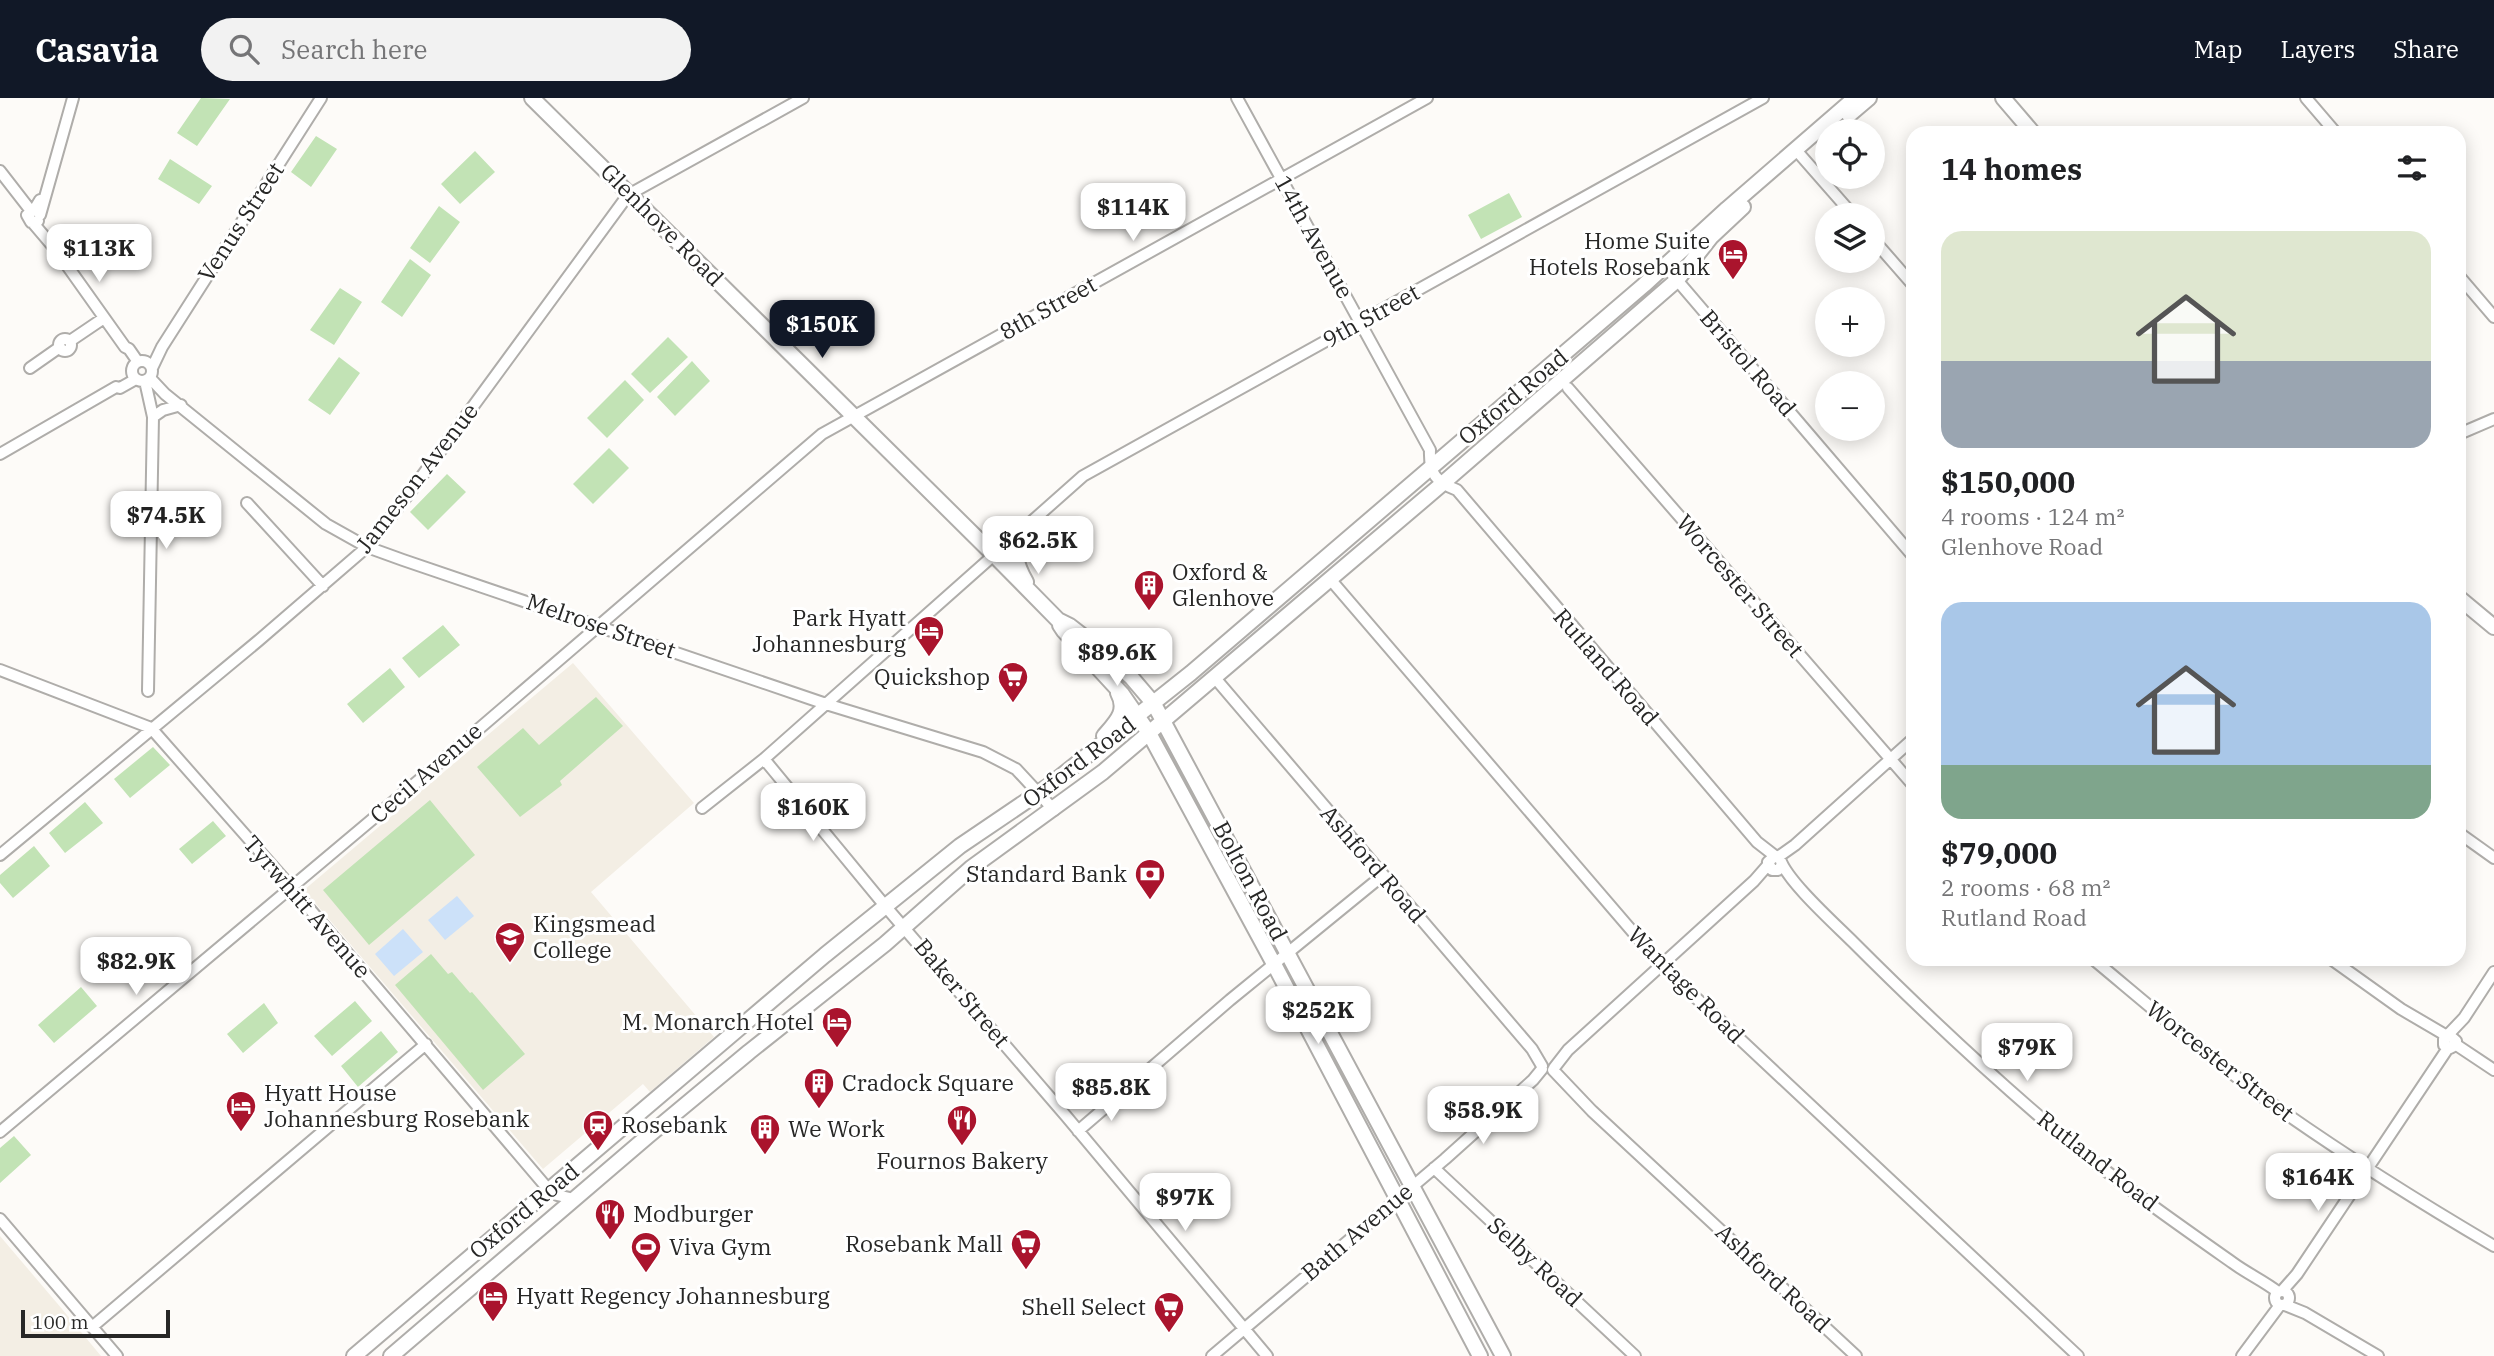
<!DOCTYPE html>
<html lang="en">
<head>
<meta charset="utf-8">
<style>
  body { margin:0; font-family:"IBM Plex Serif",serif; background:#f2f2f2; color:#202124; height:100vh; display:flex; flex-direction:column; font-size:26px; white-space:nowrap }
  * { box-sizing:border-box; margin:0 }
  p { font-size:23px; color:#757577 }
  .icon { flex:none; width:38px; height:38px; fill:none; stroke:currentColor; stroke-width:2; stroke-linecap:round; stroke-linejoin:round }
  .map { position:relative; flex:1; overflow:hidden }
  .sheet { position:absolute; left:1906px; top:28px; width:560px; height:840px; display:flex; flex-direction:column; background:#fff; border-radius:21px; box-shadow:0 4px 18px #0003 }
  .sheet>* { flex:none }
  .fabs { position:absolute; left:1815px; top:21px; display:grid; gap:14px }
  .fabs a { display:grid; place-items:center; width:70px; height:70px; border-radius:50%; background:#fff; box-shadow:0 4px 18px #0003; font-size:35px }
  .scale { position:absolute; left:21px; bottom:18px; width:149px; box-sizing:border-box; padding-left:7px; border:4px solid #272726; border-top:0; font-size:19px; line-height:24px; white-space:nowrap; color:#272726; -webkit-text-stroke:5px #fff; paint-order:stroke }
  .price { position:absolute; translate:-50% -60px; padding:0 16px; border-radius:14px; background:#fff; color:#222; font-size:23px; line-height:46px; filter:drop-shadow(0 2px 4px #0008) }
  .price::after { content:''; position:absolute; left:50%; top:42px; width:21px; height:16px; margin-left:-10px; background:inherit; clip-path:polygon(0 0,100% 0,50% 100%) }
  .price.selected { background:#111827; color:#fff }
  ul { padding:0; list-style:none }
  li { display:grid; align-content:center; gap:14px; height:371px; padding:0 35px }
  li span { display:grid; place-items:center; height:217px; border-radius:21px; color:#555 }
  li>.icon { margin-inline-start:auto }
  span .icon { width:126px; height:126px; fill:#fffc; stroke-width:1 }
  li b { font-size:30px }
  h2 { display:flex; justify-content:space-between; align-items:center; height:84px; padding:0 35px; font-size:30px }
  header { display:flex; align-items:center; gap:42px; box-sizing:border-box; height:98px; padding:0 35px; background:#111827; color:#fff }
  header strong { font-size:33px }
  nav { display:flex; gap:38px; margin-inline-start:auto; font-size:24px }
  .search { width:490px; height:63px; background:#f2f2f2; display:flex; align-items:center; gap:18px; box-sizing:border-box; padding:0 24px; border-radius:38px; color:#757577; font-size:26px }
  .map>svg:first-child { display:block }
</style>
</head>
<body>
<header>
<strong>Casavia</strong>
<div class="search"><svg class="icon" aria-label="search" viewBox="0 0 24 24"><circle cx="10" cy="10" r="6"/><path d="M15 15l6 6"/></svg>Search here</div>
<nav><a>Map</a><a>Layers</a><a>Share</a></nav>
</header>
<div class="map">
<svg width="2494" height="1258" viewBox="0 0 2494 1258">
  <rect width="100%" height="100%" fill="#fdfbf8"/>
  <!-- built -->
  <path fill="#f3eee4" d="M 573,565 L 694,705 L 591,794 L 714,939 L 650,994 L 643,986 L 543,1071 L 304,792 Z
    M 0,1138 L 62,1211 L 101,1258 L 0,1258 Z"/>
  <!-- green -->
  <path fill="#c2e3b5" d="M 201,0 L 230,1 L 197,48 L 177,35 Z
    M 316,38 L 337,51 L 311,89 L 291,74 Z
    M 475,53 L 495,74 L 460,106 L 441,86 Z
    M 170,61 L 212,88 L 199,106 L 158,81 Z
    M 1509,95 L 1522,119 L 1481,141 L 1468,117 Z
    M 439,108 L 460,124 L 430,165 L 410,150 Z
    M 410,161 L 431,177 L 402,219 L 381,204 Z
    M 340,190 L 362,204 L 334,247 L 310,232 Z
    M 668,239 L 688,259 L 650,295 L 631,276 Z
    M 339,259 L 360,275 L 330,317 L 308,302 Z
    M 692,263 L 710,283 L 675,318 L 657,299 Z
    M 625,282 L 644,302 L 607,340 L 587,320 Z
    M 609,350 L 629,370 L 593,406 L 573,386 Z
    M 447,376 L 466,394 L 428,432 L 410,414 Z
    M 443,527 L 460,547 L 419,580 L 402,560 Z
    M 390,570 L 405,589 L 363,625 L 347,606 Z
    M 596,599 L 623,628 L 560,683 L 562,687 L 520,719 L 477,669 L 523,630 L 539,647 Z
    M 153,649 L 170,667 L 130,700 L 114,681 Z
    M 430,702 L 475,757 L 369,847 L 323,792 Z
    M 85,704 L 103,725 L 65,755 L 49,735 Z
    M 213,723 L 226,738 L 192,766 L 179,751 Z
    M 34,748 L 50,768 L 13,800 L 0,785 L 0,777 Z
    M 431,856 L 448,876 L 452,874 L 470,895 L 472,894 L 525,956 L 483,992 L 395,887 Z
    M 81,889 L 97,908 L 54,945 L 38,927 Z
    M 355,903 L 372,923 L 332,958 L 314,938 Z
    M 264,905 L 278,925 L 243,955 L 227,936 Z
    M 381,933 L 398,954 L 358,989 L 341,968 Z
    M 14,1038 L 31,1057 L 0,1085 L 0,1050 Z"/>
  <!-- water -->
  <path fill="#cce1f9" d="M 457,798 L 474,818 L 445,842 L 428,822 Z
    M 403,831 L 423,854 L 394,878 L 375,856 Z"/>
  <g fill="none" stroke-linecap="round" stroke-linejoin="round">
    <!-- minor casing -->
    <g stroke="#afadaa" stroke-width="14">
      <path id="minor" d="M 1237,0 L 1430,352 C 1429,376 1436,384 1457,392
        M 2306,0 L 2336,35
        M 1796,52 L 1853,117
        M 0,73 L 31,113
        M 40,117 L 73,0
        M 38,123 L 31,124 L 27,117 L 34,112 L 40,102
        M 33,125 L 56,152 L 125,249 L 129,251 L 138,264
        M 1872,140 L 1913,187
        M 1665,168 L 1913,458
        M 2459,178 L 2494,219
        M59 247a6 6 0 1 1 12 0a6 6 0 1 1-12 0Z
        M 70,243 L 104,220
        M132 273a10 10 0 1 1 20 0a10 10 0 1 1-20 0Z
        M 30,270 L 60,249
        M 152,270 L 162,249 L 321,0
        M 150,280 L 165,296 L 326,426 L 367,449 L 403,462 L 826,606 L 983,654 L 1016,671 L 1054,712
        M 145,283 L 153,319 L 148,593
        M 1568,290 L 1913,687
        M 153,319 L 163,312 L 181,307
        M 2459,336 L 2494,321
        M 0,356 L 116,289 L 120,290 L 136,281
        M 1457,392 L 1757,744 L 1775,758
        M 247,405 L 323,488
        M 1330,481 L 1662,868 L 2078,1258
        M 0,572 L 151,630 L 291,789 L 548,1091 L 557,1097 L 574,1101
        M 1215,580 L 1532,951 L 1542,968
        M 764,661 L 886,809 L 1066,1018 L 1267,1258
        M 702,710 L 764,661 L 1083,378 L 1763,0
        M 2459,735 L 2494,760
        M 0,757 L 258,543 L 367,449 L 411,393 L 628,97 L 803,0
        M 1778,759 L 1795,747 L 1913,641
        M 1782,767 L 1778,772 L 1772,772 L 1768,764 L 1775,758 L 1780,761 C 1787,783 1835,826 1853,844 C 1923,914 1995,982 2071,1045 C 2123,1088 2179,1127 2233,1165 C 2248,1176 2264,1183 2278,1194
        M 2093,861 C 2153,911 2212,962 2275,1008 C 2346,1058 2419,1104 2494,1148
        M 2331,861 L 2401,911 L 2447,938
        M 2449,937 L 2456,943 L 2454,948 L 2450,950 L 2444,947 L 2444,941 L 2464,920 L 2494,874
        M 2455,946 L 2494,972
        M 1554,970 L 1568,952 L 1754,783 L 1768,767
        M 1553,972 L 1592,1013 L 1856,1258
        M 1078,1033 L 1230,902 L 1382,778
        M 0,1034 L 431,672 L 822,336 L 1427,0
        M 1434,1070 L 1635,1258
        M 0,1121 L 117,1258
        M2275 1200a7 7 0 1 1 14 0a7 7 0 1 1-14 0Z
        M 2282,1193 L 2297,1176 L 2448,950
        M 2285,1207 L 2305,1215 L 2378,1258
        M 92,1229 L 426,946
        M 1212,1258 L 1445,1061 L 1533,982 L 1542,971
        M 2242,1258 L 2280,1207"/>
    </g>
    <!-- major casing -->
    <g stroke="#afadaa" stroke-width="18">
      <path id="major" d="M 532,0 L 994,457 L 1058,522 L 1070,528 L 1101,552 L 1131,579 L 1154,606 L 1503,1258
        M 2003,0 L 2033,35
        M 1849,17 L 1869,0
        M 1023,430 C 1010,448 1016,467 1026,484
        M 2459,500 L 2494,529
        M 1060,527 L 1064,533 L 1122,596 L 1149,635 L 1274,866 L 1480,1258
        M 1104,638 C 1116,624 1128,613 1118,595
        M 354,1258 L 825,857 L 960,748 L 1050,687 L 1191,575 L 1644,187 L 1727,111 L 1855,0
        M 391,1258 L 648,1038 L 749,954 L 885,846 L 971,770 L 1103,674 L 1442,386 L 1677,182 L 1711,139 L 1743,109"/>
    </g>
    <!-- minor -->
    <use href="#minor" stroke="#fff" stroke-width="10"/>
    <!-- major -->
    <use href="#major" stroke="#fff" stroke-width="14"/>
  </g>
  <!-- icons -->
  <defs>
    <g id="hotel-pin" transform="scale(1.575)"><path d="M0 17L-7.5 6A9.5 9.5 0 1 1 7.5 6Z" fill="#aa142d" stroke="#fff"/><path d="M-6-4.5h1.5V1H6V5H4.5V3h-9V5H-6ZM-4 0a1.8 1.8 0 1 1 3.6 0ZM.5 0V-2.5h3Q6-2.5 6 0Z" fill="#fff"/></g>
    <g id="building-pin" transform="scale(1.575)"><path d="M0 17L-7.5 6A9.5 9.5 0 1 1 7.5 6Z" fill="#aa142d" stroke="#fff"/><path d="M-4-6H4V6H1V3H-1V6H-4ZM-2.5-4.3h1.7v1.8h-1.7ZM.8-4.3h1.7v1.8H.8ZM-2.5-1h1.7V.8h-1.7ZM.8-1h1.7V.8H.8Z" fill="#fff"/></g>
    <g id="supermarket-pin" transform="scale(1.575)"><path d="M0 17L-7.5 6A9.5 9.5 0 1 1 7.5 6Z" fill="#aa142d" stroke="#fff"/><path d="M-6-5.5h2.5l.6 2H6L4.5 2H-2.5L-4.4-4H-6ZM-1.5 3.2a1.3 1.3 0 1 0 .1 0ZM3 3.2a1.3 1.3 0 1 0 .1 0Z" fill="#fff"/></g>
    <g id="bank-pin" transform="scale(1.575)"><path d="M0 17L-7.5 6A9.5 9.5 0 1 1 7.5 6Z" fill="#aa142d" stroke="#fff"/><path d="M-6-4H6V4H-6ZM0-2.3a2.3 2.3 0 1 0 0 4.6a2.3 2.3 0 1 0 0-4.6Z" fill="#fff"/></g>
    <g id="school-pin" transform="scale(1.575)"><path d="M0 17L-7.5 6A9.5 9.5 0 1 1 7.5 6Z" fill="#aa142d" stroke="#fff"/><path d="M0-5L7-2L0 1L-7-2ZM-4 1L0 2.5L4 1V4Q0 6-4 4Z" fill="#fff"/></g>
    <g id="restaurant-pin" transform="scale(1.575)"><path d="M0 17L-7.5 6A9.5 9.5 0 1 1 7.5 6Z" fill="#aa142d" stroke="#fff"/><path d="M-5-6h1v4h1v-4h1v4h1v-4h1v5L-1.5 .5V6h-2V.5L-5-1ZM5-6V6H3V1.5H1.5Q1.5-4 5-6Z" fill="#fff"/></g>
    <g id="station-pin" transform="scale(1.575)"><path d="M0 17L-7.5 6A9.5 9.5 0 1 1 7.5 6Z" fill="#aa142d" stroke="#fff"/><path d="M-3-6H3Q5-6 5-4V2Q5 4 3 4L4.5 6H3L1.5 4h-3L-3 6H-4.5L-3 4Q-5 4-5 2V-4Q-5-6-3-6ZM-3.5-4v3h7v-3ZM-3.5 1v1.5H-2V1ZM2 1v1.5H3.5V1Z" fill="#fff"/></g>
    <g id="stadium-pin" transform="scale(1.575)"><path d="M0 17L-7.5 6A9.5 9.5 0 1 1 7.5 6Z" fill="#aa142d" stroke="#fff"/><path d="M0-5a6.5 5 0 1 0 0 10a6.5 5 0 1 0 0-10ZM-3.5-1.8h7v3.6h-7Z" fill="#fff"/></g>
  </defs>
  <g fill-rule="evenodd">
    <use href="#hotel-pin" x="1733" y="156"/>
    <use href="#building-pin" x="1149" y="487"/>
    <use href="#hotel-pin" x="929" y="533"/>
    <use href="#supermarket-pin" x="1013" y="579"/>
    <use href="#bank-pin" x="1150" y="776"/>
    <use href="#school-pin" x="510" y="839"/>
    <use href="#hotel-pin" x="837" y="924"/>
    <use href="#building-pin" x="819" y="985"/>
    <use href="#hotel-pin" x="241" y="1008"/>
    <use href="#restaurant-pin" x="962" y="1022"/>
    <use href="#station-pin" x="598" y="1027"/>
    <use href="#building-pin" x="765" y="1031"/>
    <use href="#restaurant-pin" x="610" y="1116"/>
    <use href="#supermarket-pin" x="1026" y="1146"/>
    <use href="#stadium-pin" x="646" y="1149"/>
    <use href="#hotel-pin" x="493" y="1198"/>
    <use href="#supermarket-pin" x="1169" y="1209"/>
  </g>
  <g text-anchor="middle" stroke-width="6" stroke-linejoin="round" paint-order="stroke">
    <!-- street labels -->
    <g font-size="23" fill="#272726" stroke="#fff">
      <text transform="translate(241 124) rotate(-57)" y="8">Venus Street</text>
      <text transform="translate(662 127) rotate(45)" y="8">Glenhove Road</text>
      <text transform="translate(1314 139) rotate(61)" y="8">14th Avenue</text>
      <text transform="translate(1048 210) rotate(-29)" y="8">8th Street</text>
      <text transform="translate(1371 218) rotate(-29)" y="8">9th Street</text>
      <text transform="translate(1748 265) rotate(49)" y="8">Bristol Road</text>
      <text transform="translate(1513 299) rotate(-40)" y="8">Oxford Road</text>
      <text transform="translate(417 380) rotate(-52)" y="8">Jameson Avenue</text>
      <text transform="translate(1740 488) rotate(49)" y="8">Worcester Street</text>
      <text transform="translate(601 528) rotate(19)" y="8">Melrose Street</text>
      <text transform="translate(1606 569) rotate(49)" y="8">Rutland Road</text>
      <text transform="translate(1079 664) rotate(-37)" y="8">Oxford Road</text>
      <text transform="translate(426 675) rotate(-41)" y="8">Cecil Avenue</text>
      <text transform="translate(1373 766) rotate(49)" y="8">Ashford Road</text>
      <text transform="translate(1250 783) rotate(62)" y="8">Bolton Road</text>
      <text transform="translate(307 809) rotate(49)" y="8">Tyrwhitt Avenue</text>
      <text transform="translate(1686 887) rotate(45)" y="8">Wantage Road</text>
      <text transform="translate(962 895) rotate(50)" y="8">Baker Street</text>
      <text transform="translate(2220 963) rotate(38)" y="8">Worcester Street</text>
      <text transform="translate(2098 1063) rotate(38)" y="8">Rutland Road</text>
      <text transform="translate(524 1113) rotate(-40)" y="8">Oxford Road</text>
      <text transform="translate(1357 1134) rotate(-40)" y="8">Bath Avenue</text>
      <text transform="translate(1535 1164) rotate(43)" y="8">Selby Road</text>
      <text transform="translate(1773 1180) rotate(43)" y="8">Ashford Road</text>
    </g>
    <!-- poi labels -->
    <g font-size="23" fill="#272726" stroke="#fff" text-anchor="start">
      <text x="1710" y="151" text-anchor="end">Home Suite<tspan x="1710" dy="26">Hotels Rosebank</tspan></text>
      <text x="1172" y="482">Oxford &amp;<tspan x="1172" dy="26">Glenhove</tspan></text>
      <text x="906" y="528" text-anchor="end">Park Hyatt<tspan x="906" dy="26">Johannesburg</tspan></text>
      <text x="990" y="587" text-anchor="end">Quickshop</text>
      <text x="1127" y="784" text-anchor="end">Standard Bank</text>
      <text x="533" y="834">Kingsmead<tspan x="533" dy="26">College</tspan></text>
      <text x="814" y="932" text-anchor="end">M. Monarch Hotel</text>
      <text x="842" y="993">Cradock Square</text>
      <text x="264" y="1003">Hyatt House<tspan x="264" dy="26">Johannesburg Rosebank</tspan></text>
      <text x="621" y="1035">Rosebank</text>
      <text x="788" y="1039">We Work</text>
      <text x="962" y="1071" text-anchor="middle">Fournos Bakery</text>
      <text x="633" y="1124">Modburger</text>
      <text x="1003" y="1154" text-anchor="end">Rosebank Mall</text>
      <text x="669" y="1157">Viva Gym</text>
      <text x="516" y="1206">Hyatt Regency Johannesburg</text>
      <text x="1146" y="1217" text-anchor="end">Shell Select</text>
    </g>
  </g>
</svg>
<div class="fabs">
<a><svg class="icon" aria-label="locate" viewBox="0 0 24 24"><circle cx="12" cy="12" r="6"/><path d="M12 2v4M12 18v4M2 12h4M18 12h4"/></svg></a>
<a><svg class="icon" aria-label="layers" viewBox="0 0 24 24"><path d="M12 4l9 5-9 5-9-5zM3 14l9 5 9-5"/></svg></a>
<a>+</a>
<a>−</a>
</div>
<div class="scale">100 m</div>
<b class="price" style="left:1133px;top:145px">$114K</b>
<b class="price" style="left:99px;top:186px">$113K</b>
<b class="price selected" style="left:822px;top:262px">$150K</b>
<b class="price" style="left:166px;top:453px">$74.5K</b>
<b class="price" style="left:1038px;top:478px">$62.5K</b>
<b class="price" style="left:1117px;top:590px">$89.6K</b>
<b class="price" style="left:813px;top:745px">$160K</b>
<b class="price" style="left:136px;top:899px">$82.9K</b>
<b class="price" style="left:1318px;top:948px">$252K</b>
<b class="price" style="left:2027px;top:985px">$79K</b>
<b class="price" style="left:1111px;top:1025px">$85.8K</b>
<b class="price" style="left:1483px;top:1048px">$58.9K</b>
<b class="price" style="left:2318px;top:1115px">$164K</b>
<b class="price" style="left:1185px;top:1135px">$97K</b>
<section class="sheet">
<h2>14 homes<svg class="icon" aria-label="filters" viewBox="0 0 24 24"><path d="M4 7h16M4 17h16"/><circle cx="9" cy="7" r="2"/><circle cx="15" cy="17" r="2"/></svg></h2>
<ul>
<li><span style="background:linear-gradient(#dfe7d0 60%,#9aa5b1 0)"><svg class="icon" aria-label="home" viewBox="0 0 24 24"><path d="M3 11l9-7 9 7M6 9v11h12V9"/></svg></span><div><b>$150,000</b><p>4 rooms · 124 m²</p><p>Glenhove Road</p></div></li>
<li><span style="background:linear-gradient(#a9c7e8 75%,#7fa58c 0)"><svg class="icon" aria-label="home" viewBox="0 0 24 24"><path d="M3 11l9-7 9 7M6 9v11h12V9"/></svg></span><div><b>$79,000</b><p>2 rooms · 68 m²</p><p>Rutland Road</p></div></li>
</ul>
</section>
</div>
</body>
</html>
